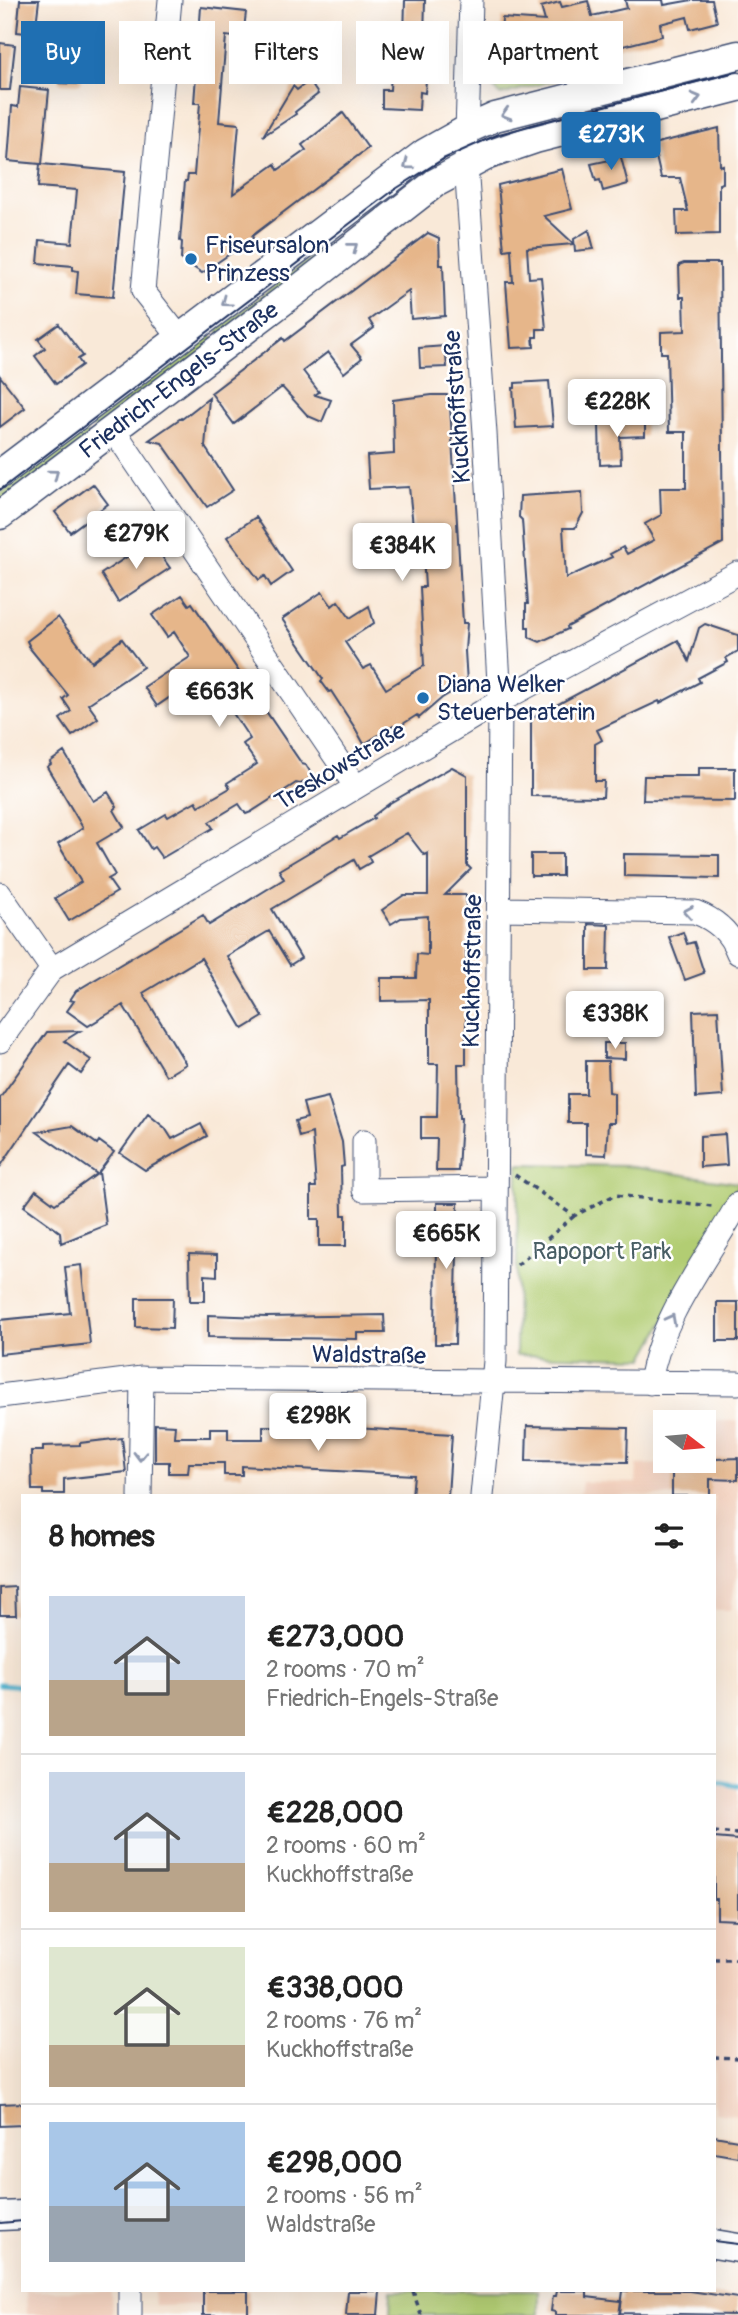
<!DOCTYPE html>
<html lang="en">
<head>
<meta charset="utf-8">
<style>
  body { margin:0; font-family:Pangolin,sans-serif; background:#f6f6f6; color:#222; height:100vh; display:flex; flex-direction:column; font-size:26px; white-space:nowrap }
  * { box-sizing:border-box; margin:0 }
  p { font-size:23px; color:#767676 }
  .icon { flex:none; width:38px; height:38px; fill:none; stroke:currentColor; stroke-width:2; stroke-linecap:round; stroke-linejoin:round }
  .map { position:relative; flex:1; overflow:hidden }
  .side { position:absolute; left:21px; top:1494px; width:695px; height:798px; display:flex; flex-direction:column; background:#fff; border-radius:0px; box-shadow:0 7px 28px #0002 }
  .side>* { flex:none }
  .banner { position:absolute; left:21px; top:21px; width:696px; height:63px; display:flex; gap:14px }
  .needle { width:46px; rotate:106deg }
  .fabs { position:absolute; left:653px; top:1410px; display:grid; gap:14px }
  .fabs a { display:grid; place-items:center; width:63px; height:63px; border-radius:0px; background:#fff; box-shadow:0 7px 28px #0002; font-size:35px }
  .price { position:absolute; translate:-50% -60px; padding:0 16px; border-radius:7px; background:#fff; color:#222; font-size:23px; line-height:46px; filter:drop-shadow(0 2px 4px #0008) }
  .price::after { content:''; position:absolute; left:50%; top:42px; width:21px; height:16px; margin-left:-10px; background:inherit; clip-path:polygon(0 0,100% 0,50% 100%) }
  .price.current { background:#1f6fb2; color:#fff }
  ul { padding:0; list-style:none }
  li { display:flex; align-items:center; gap:21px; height:175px; padding:0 28px }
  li+li { border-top:2px solid #e0e0e0 }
  li span { display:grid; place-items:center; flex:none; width:196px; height:140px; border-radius:0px; color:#555 }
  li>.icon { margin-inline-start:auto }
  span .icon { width:84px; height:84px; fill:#fffc; stroke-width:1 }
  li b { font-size:30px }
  h2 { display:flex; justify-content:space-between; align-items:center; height:84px; padding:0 28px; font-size:30px }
  .chip { padding:0 24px; border-radius:0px; background:#fff; box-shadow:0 7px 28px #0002; font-size:24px; line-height:63px }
  .chip.current { background:#1f6fb2; color:#fff }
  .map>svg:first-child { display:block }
</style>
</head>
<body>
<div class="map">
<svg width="738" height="2315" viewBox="0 0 738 2315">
  <rect width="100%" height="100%" fill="#fff"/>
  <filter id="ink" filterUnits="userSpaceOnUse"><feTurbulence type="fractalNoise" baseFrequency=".0143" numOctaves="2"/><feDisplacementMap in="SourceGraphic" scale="14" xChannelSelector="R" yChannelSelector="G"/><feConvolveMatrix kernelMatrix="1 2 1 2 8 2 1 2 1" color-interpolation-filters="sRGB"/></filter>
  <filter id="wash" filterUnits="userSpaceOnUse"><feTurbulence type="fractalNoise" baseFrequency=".00686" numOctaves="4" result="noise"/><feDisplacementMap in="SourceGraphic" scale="28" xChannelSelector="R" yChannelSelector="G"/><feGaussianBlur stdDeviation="1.57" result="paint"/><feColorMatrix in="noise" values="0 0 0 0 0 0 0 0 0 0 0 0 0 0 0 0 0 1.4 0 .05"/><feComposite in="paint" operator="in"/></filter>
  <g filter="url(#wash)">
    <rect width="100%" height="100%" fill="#f9e9d8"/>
    <!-- built -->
    <path fill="#f4d3c0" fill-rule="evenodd" d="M 659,1421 L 738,1421 L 738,1565 L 731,1610 L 714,1610 L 714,1496 L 580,1496 L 582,1482 L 636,1483 L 637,1465 L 658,1464 ZM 665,1423 L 704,1423 L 704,1461 L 665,1461 Z
      M 714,1785 L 738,1789 L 738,2116 L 714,2113 Z
      M 26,2291 L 111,2291 L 112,2315 L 27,2315 Z
      M 154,2291 L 249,2291 L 249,2310 L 231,2311 L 231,2303 L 155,2306 Z"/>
    <!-- green -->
    <path fill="#b2cd73" stroke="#667e68" stroke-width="2" d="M 572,46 L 578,74 L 501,95 L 489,84 L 490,51 L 500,51 L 500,77 L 550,65 Z
      M 708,69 L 713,87 L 654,103 L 650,85 Z
      M 426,174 L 222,337 L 217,330 L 396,193 Z
      M 210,335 L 215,342 L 97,432 L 91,425 Z
      M 84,431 L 90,438 L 0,505 L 0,494 Z
      M 518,1164 L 625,1166 L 738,1183 L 733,1199 L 644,1358 L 516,1355 Z
      M 391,2291 L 539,2291 L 539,2315 L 390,2315 Z"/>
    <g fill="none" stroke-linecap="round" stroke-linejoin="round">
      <!-- stream -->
      <path stroke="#4db0cc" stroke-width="5" d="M 0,1684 L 23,1686
        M 714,1781 L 738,1786"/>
    </g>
    <g id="blocks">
      <!-- building -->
      <path fill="#e6b68a" d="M 20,0 L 39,0 L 35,34 L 17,32 Z
        M 405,0 L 425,0 L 424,38 L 429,39 L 425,93 L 420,92 L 419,110 L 382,108 L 382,90 L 390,90 L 393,37 L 404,37 Z
        M 625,0 L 663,0 L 664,5 L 692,0 L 712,0 L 717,22 L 690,29 L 687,17 L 660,24 L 662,36 L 499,78 L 502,18 L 545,21 L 541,7 L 560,2 L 562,7 L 588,1 L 592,16 L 627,8 Z
        M 201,7 L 246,12 L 243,38 L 226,36 L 219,122 L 239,124 L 233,194 L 275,164 L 278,170 L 306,150 L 302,145 L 343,113 L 368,148 L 252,236 L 253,238 L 202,273 L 181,259 L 182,242 L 180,241 L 185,181 L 187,181 L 188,175 L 194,175 L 200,103 L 194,103 Z
        M 64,39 L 85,41 L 81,84 L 59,83 Z
        M 0,43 L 15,45 L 10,90 L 0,90 Z
        M 309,81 L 318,94 L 295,112 L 296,114 L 263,136 L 293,86 L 297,90 Z
        M 20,87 L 49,90 L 42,164 L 125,172 L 113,297 L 76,294 L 78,271 L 73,270 L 73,266 L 38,263 L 40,240 L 72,243 L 77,190 L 38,187 L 40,164 L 8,161 L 12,106 L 18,107 Z
        M 719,128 L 720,166 L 723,165 L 723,183 L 719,184 L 719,234 L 677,235 L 676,211 L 688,211 L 680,178 L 661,178 L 653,144 Z
        M 617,142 L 628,184 L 603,191 L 600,180 L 596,181 L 591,164 L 610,160 Z
        M 562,169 L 572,209 L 544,216 L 574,244 L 527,248 L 529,278 L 541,277 L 546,329 L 537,329 L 537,337 L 533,337 L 534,347 L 511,348 L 506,282 L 513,282 L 511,249 L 504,250 L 498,185 Z
        M 589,230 L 594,249 L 575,251 L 574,239 Z
        M 428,233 L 439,238 L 440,265 L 443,265 L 445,316 L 411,319 L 409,291 L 369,320 L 374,328 L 351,345 L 362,358 L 344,373 L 328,352 L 303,371 L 319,392 L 315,395 L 331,400 L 322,422 L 308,416 L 282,387 L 234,424 L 211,393 L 283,338 L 285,341 Z
        M 684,263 L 720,263 L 723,543 L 567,627 L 568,629 L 540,642 L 529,637 L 529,627 L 526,627 L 526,604 L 528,604 L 522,520 L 519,517 L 520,496 L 582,492 L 583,513 L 575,528 L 563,528 L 566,578 L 612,557 L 610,554 L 623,547 L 627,554 L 654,540 L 645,524 L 661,515 L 660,488 L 686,488 L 686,432 L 669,432 L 667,353 L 661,353 L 661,332 L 685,331 L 684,297 L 680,297 L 679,265 Z
        M 59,324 L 83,356 L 78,359 L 82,365 L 56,384 L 35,356 L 45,348 L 38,339 Z
        M 445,346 L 447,367 L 420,368 L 419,348 Z
        M 0,376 L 25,408 L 0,427 Z
        M 549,381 L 553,426 L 516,428 L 513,388 L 515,388 L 515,383 Z
        M 432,395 L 447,395 L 450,406 L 463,623 L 467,623 L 465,651 L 467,683 L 442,698 L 419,718 L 417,715 L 395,729 L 393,726 L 364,744 L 355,728 L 331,691 L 329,692 L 321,681 L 323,679 L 282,619 L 322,592 L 332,606 L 338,601 L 350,618 L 369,606 L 374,623 L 345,642 L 363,669 L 371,665 L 386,689 L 424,666 L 420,587 L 425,587 L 423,555 L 416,555 L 409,487 L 369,489 L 367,456 L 394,454 L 393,400 Z
        M 209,398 L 205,447 L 233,490 L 207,507 L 162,443 L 149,440 L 181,418 L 182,419 Z
        M 645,421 L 645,436 L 620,437 L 621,464 L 600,465 L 599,423 Z
        M 93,484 L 108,504 L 70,532 L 55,512 Z
        M 256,517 L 292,571 L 271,586 L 265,576 L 259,580 L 227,537 Z
        M 151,541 L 165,555 L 163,558 L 170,568 L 118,602 L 101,574 Z
        M 182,595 L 189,605 L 192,603 L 302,764 L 306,765 L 311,773 L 309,779 L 300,784 L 296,783 L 251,812 L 246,814 L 239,804 L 209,822 L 213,828 L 162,858 L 154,847 L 151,849 L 139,830 L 166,814 L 168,817 L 196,801 L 199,806 L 230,788 L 227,783 L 257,764 L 243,744 L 250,739 L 221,695 L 194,712 L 179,691 L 157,706 L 144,687 L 190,657 L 174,632 L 167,637 L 152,615 Z
        M 58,617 L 92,662 L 122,639 L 143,667 L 88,704 L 98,718 L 72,736 L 60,719 L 71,711 L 63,699 L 68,695 L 28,646 L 29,645 L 27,641 Z
        M 705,624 L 738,635 L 738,651 L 726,658 L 728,662 L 698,678 L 700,682 L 660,703 L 659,701 L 597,730 L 602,740 L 595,744 L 595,781 L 604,781 L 603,797 L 531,796 L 531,722 L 534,717 L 678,640 L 689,661 L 699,628 Z
        M 64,752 L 93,801 L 108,792 L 117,807 L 114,810 L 124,827 L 97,843 L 115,875 L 108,879 L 117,892 L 69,921 L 55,898 L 81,882 L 58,844 L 83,828 L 47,767 L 51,764 L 50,762 Z
        M 452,767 L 467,775 L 467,865 L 471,869 L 445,895 L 466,895 L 466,906 L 469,906 L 466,941 L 466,1064 L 458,1064 L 459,1118 L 461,1118 L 458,1171 L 436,1171 L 437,1139 L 421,1139 L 421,1117 L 437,1117 L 438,1064 L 429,1064 L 429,1000 L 381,1001 L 381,978 L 416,978 L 417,954 L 428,955 L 428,916 L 401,918 L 391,924 L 382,910 L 404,895 L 428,895 L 428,853 L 424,855 L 407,833 L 368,856 L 371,862 L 359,869 L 354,860 L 272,909 L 301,958 L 290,965 L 269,931 L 227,956 L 263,1017 L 243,1029 L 201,958 L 143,993 L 186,1064 L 166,1076 L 123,1005 L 88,1026 L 67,1011 L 74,1001 L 70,1000 L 76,991 L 203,915 L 209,925 L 284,879 L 279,870 L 338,835 L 340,838 L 374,818 L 373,816 L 390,803 Z
        M 699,768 L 735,768 L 735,801 L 643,800 L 644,776 L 699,776 Z
        M 531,854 L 562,854 L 562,876 L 531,876 Z
        M 624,854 L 719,855 L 719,878 L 624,876 Z
        M 588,924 L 609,925 L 608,970 L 588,970 Z
        M 683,932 L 687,944 L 694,942 L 704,973 L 685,980 L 669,937 Z
        M 587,999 L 608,999 L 607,1033 L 587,1032 Z
        M 718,1010 L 723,1096 L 696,1098 L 693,1011 Z
        M 80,1031 L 64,1041 L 91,1060 L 81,1074 L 69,1065 L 0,1167 L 0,1098 L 47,1032 Z
        M 604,1043 L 625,1043 L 625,1059 L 604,1058 Z
        M 586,1061 L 608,1061 L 609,1092 L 614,1093 L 614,1123 L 608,1123 L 606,1155 L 586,1154 L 586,1123 L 568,1123 L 568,1094 L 586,1094 Z
        M 328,1097 L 342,1142 L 344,1166 L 341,1167 L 342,1215 L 346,1215 L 346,1246 L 319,1246 L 319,1219 L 311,1219 L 311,1187 L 316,1187 L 312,1133 L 299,1137 L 295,1121 L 307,1118 L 303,1103 Z
        M 148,1114 L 165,1128 L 172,1139 L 201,1124 L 207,1136 L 145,1170 L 120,1153 Z
        M 72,1126 L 97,1144 L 99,1141 L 114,1152 L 99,1172 L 106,1225 L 61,1243 L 60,1232 L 24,1206 L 36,1190 L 55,1204 L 97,1174 L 37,1132 Z
        M 725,1134 L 727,1165 L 700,1167 L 700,1136 Z
        M 437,1203 L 458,1203 L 455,1344 L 435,1344 L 436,1240 L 428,1240 L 429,1225 L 437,1225 Z
        M 189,1254 L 217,1255 L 217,1276 L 205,1275 L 205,1301 L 190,1301 Z
        M 81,1265 L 90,1344 L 0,1354 L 0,1320 L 70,1313 L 65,1267 Z
        M 136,1298 L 173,1298 L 172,1328 L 136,1327 Z
        M 717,1302 L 738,1302 L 738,1341 L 717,1341 Z
        M 208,1315 L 267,1317 L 384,1315 L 385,1333 L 357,1333 L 357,1339 L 208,1337 Z
        M 155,1424 L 175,1425 L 174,1437 L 210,1437 L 210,1428 L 228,1428 L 228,1439 L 263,1439 L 263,1426 L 355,1428 L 452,1434 L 448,1496 L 412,1496 L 414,1475 L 242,1466 L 242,1475 L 224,1475 L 224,1463 L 189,1463 L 188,1473 L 169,1473 L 169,1462 L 155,1462 Z
        M 527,1426 L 628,1428 L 627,1462 L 526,1461 Z
        M 122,1438 L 126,1472 L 64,1479 L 64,1494 L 43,1494 L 43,1490 L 32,1490 L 31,1451 L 43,1451 L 43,1446 L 80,1445 L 80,1443 Z
        M 738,1458 L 738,1480 L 710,1479 L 710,1496 L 672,1496 L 672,1461 Z
        M 15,1587 L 16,1615 L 0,1615 L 0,1588 Z
        M 714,1838 L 738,1840 L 738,1920 L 717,1919 L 717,1899 L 714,1899 Z
        M 23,2103 L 23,2125 L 0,2126 L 0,2104 Z
        M 714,2136 L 738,2140 L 738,2157 L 714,2153 Z
        M 203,2291 L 248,2291 L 248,2315 L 203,2315 Z
        M 348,2291 L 380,2291 L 378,2315 L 346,2315 Z
        M 557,2291 L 587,2291 L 587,2297 L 621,2301 L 619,2315 L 555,2315 L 555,2312 L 551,2311 L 553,2296 L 556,2296 Z
        M 623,2291 L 690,2291 L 738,2298 L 738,2315 L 620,2313 Z"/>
    </g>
  </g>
  <g filter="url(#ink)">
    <use href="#blocks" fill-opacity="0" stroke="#3c4b70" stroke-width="2"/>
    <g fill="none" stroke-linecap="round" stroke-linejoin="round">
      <!-- minor casing -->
      <g stroke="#3c4b70" stroke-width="25">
        <path id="minor" d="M 170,0 L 143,291 L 180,338
          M 471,0 L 466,165 L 485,433 L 500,701 L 495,1361 L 482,1496
          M 113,429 L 356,787
          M 0,894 L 52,969
          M 499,909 L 695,912 C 716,920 730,932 738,953
          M 0,1041 L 52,969 L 500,701 L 738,573
          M 364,1141 L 364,1190 L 495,1188
          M 650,1383 C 660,1317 706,1261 738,1204
          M 0,1396 L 142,1378 L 738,1383
          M 140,1496 L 142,1378
          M 130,2291 L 130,2315"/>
      </g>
      <!-- major casing -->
      <g stroke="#3c4b70" stroke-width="31">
        <g id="major">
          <path d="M 0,474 L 425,153 L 466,130 L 495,117 L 738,55"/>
          <path id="s1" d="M 0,515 L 299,289 L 435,183 L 488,155 L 535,139 L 738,87"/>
          <path d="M 0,2216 L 23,2215"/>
          <path d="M 714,2244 L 738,2248"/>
        </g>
      </g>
      <!-- path -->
      <path stroke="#3c4b70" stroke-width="3.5" stroke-dasharray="5 5" stroke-linecap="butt" d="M 515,1175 L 574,1216 L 615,1195 L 712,1206
        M 517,1265 L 574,1216
        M 714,1832 L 738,1834
        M 714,1959 L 738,1959
        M 714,2057 L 738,2058
        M 413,2291 L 421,2315"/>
      <!-- minor -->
      <use href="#minor" stroke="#fff" stroke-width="23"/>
      <!-- major -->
      <use href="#major" stroke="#fff" stroke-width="28"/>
      <!-- tram -->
      <path stroke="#1b2f5e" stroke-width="2" d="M 0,490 L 394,190 L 443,159 L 499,134 L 738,71
        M 0,2223 L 23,2221
        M 714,2241 L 738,2244"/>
    </g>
    <!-- one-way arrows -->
    <defs><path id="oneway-chevron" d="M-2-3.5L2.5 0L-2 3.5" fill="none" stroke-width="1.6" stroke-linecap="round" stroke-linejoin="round" transform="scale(1.75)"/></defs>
    <g stroke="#8d97ae">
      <use href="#oneway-chevron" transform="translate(696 98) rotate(-15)"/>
      <use href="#oneway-chevron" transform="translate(506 114) rotate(164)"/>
      <use href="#oneway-chevron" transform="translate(408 165) rotate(143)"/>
      <use href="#oneway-chevron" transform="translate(353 247) rotate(-38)"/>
      <use href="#oneway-chevron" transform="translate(226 302) rotate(143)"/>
      <use href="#oneway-chevron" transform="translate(54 474) rotate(-37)"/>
      <use href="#oneway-chevron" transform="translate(688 912) rotate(-171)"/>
      <use href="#oneway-chevron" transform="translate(671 1319) rotate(-62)"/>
      <use href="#oneway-chevron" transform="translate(140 1456) rotate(91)"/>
    </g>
  </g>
  <!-- markers -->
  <g fill="#1f6fb2" stroke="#fff" stroke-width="2.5">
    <circle cx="191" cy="259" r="7"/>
    <circle cx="423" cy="698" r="7"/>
  </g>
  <g text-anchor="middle" stroke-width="5" stroke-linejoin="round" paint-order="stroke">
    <!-- poi labels -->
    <g font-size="24" fill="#1b2f5e" stroke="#fff" text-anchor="start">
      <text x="205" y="253">Friseursalon<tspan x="205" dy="28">Prinzess</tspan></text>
      <text x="437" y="692">Diana Welker<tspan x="437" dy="28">Steuerberaterin</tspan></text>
    </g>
    <!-- street labels -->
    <g font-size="24" fill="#1b2f5e" stroke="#fff">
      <text dy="8" stroke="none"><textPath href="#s1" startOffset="224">Friedrich-Engels-Straße</textPath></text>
      <text transform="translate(457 407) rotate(-94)" y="8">Kuckhoffstraße</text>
      <text transform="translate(340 766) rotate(-31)" y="8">Treskowstraße</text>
      <text transform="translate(472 971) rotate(-89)" y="8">Kuckhoffstraße</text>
      <text transform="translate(369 1355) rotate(1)" y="8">Waldstraße</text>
    </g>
    <!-- park labels -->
    <g font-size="24" fill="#485e64" stroke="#fff">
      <text x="602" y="1259">Rapoport Park</text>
    </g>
  </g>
</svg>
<div class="fabs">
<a><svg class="needle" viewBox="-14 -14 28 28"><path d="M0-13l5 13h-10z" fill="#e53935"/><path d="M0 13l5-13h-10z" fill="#767676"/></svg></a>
</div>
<b class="price current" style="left:611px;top:172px">€273K</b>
<b class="price" style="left:617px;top:439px">€228K</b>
<b class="price" style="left:136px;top:571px">€279K</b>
<b class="price" style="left:402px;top:583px">€384K</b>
<b class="price" style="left:219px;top:729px">€663K</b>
<b class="price" style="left:615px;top:1051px">€338K</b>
<b class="price" style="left:446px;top:1271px">€665K</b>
<b class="price" style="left:318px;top:1453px">€298K</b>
<div class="banner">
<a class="chip current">Buy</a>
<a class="chip">Rent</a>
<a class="chip">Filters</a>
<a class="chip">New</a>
<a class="chip">Apartment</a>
</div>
<section class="side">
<h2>8 homes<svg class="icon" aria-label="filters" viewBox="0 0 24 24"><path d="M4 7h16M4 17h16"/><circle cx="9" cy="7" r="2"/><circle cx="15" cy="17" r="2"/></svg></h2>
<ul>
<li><span style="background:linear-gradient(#c9d6e8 60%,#b9a48a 0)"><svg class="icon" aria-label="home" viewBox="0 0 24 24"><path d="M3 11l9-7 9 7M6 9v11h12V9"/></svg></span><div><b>€273,000</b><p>2 rooms · 70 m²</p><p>Friedrich-Engels-Straße</p></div></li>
<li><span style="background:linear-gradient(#c9d6e8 65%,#b9a48a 0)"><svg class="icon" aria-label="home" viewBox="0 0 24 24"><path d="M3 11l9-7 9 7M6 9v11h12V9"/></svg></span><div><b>€228,000</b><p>2 rooms · 60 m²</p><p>Kuckhoffstraße</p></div></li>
<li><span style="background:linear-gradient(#dfe7d0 70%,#b9a48a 0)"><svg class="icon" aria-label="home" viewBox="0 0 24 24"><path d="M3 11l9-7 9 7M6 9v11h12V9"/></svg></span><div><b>€338,000</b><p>2 rooms · 76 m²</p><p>Kuckhoffstraße</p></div></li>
<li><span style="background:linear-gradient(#a9c7e8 60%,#9aa5b1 0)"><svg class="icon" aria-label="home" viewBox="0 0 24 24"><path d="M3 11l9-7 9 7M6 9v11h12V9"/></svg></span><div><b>€298,000</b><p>2 rooms · 56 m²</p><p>Waldstraße</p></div></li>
</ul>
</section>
</div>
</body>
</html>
